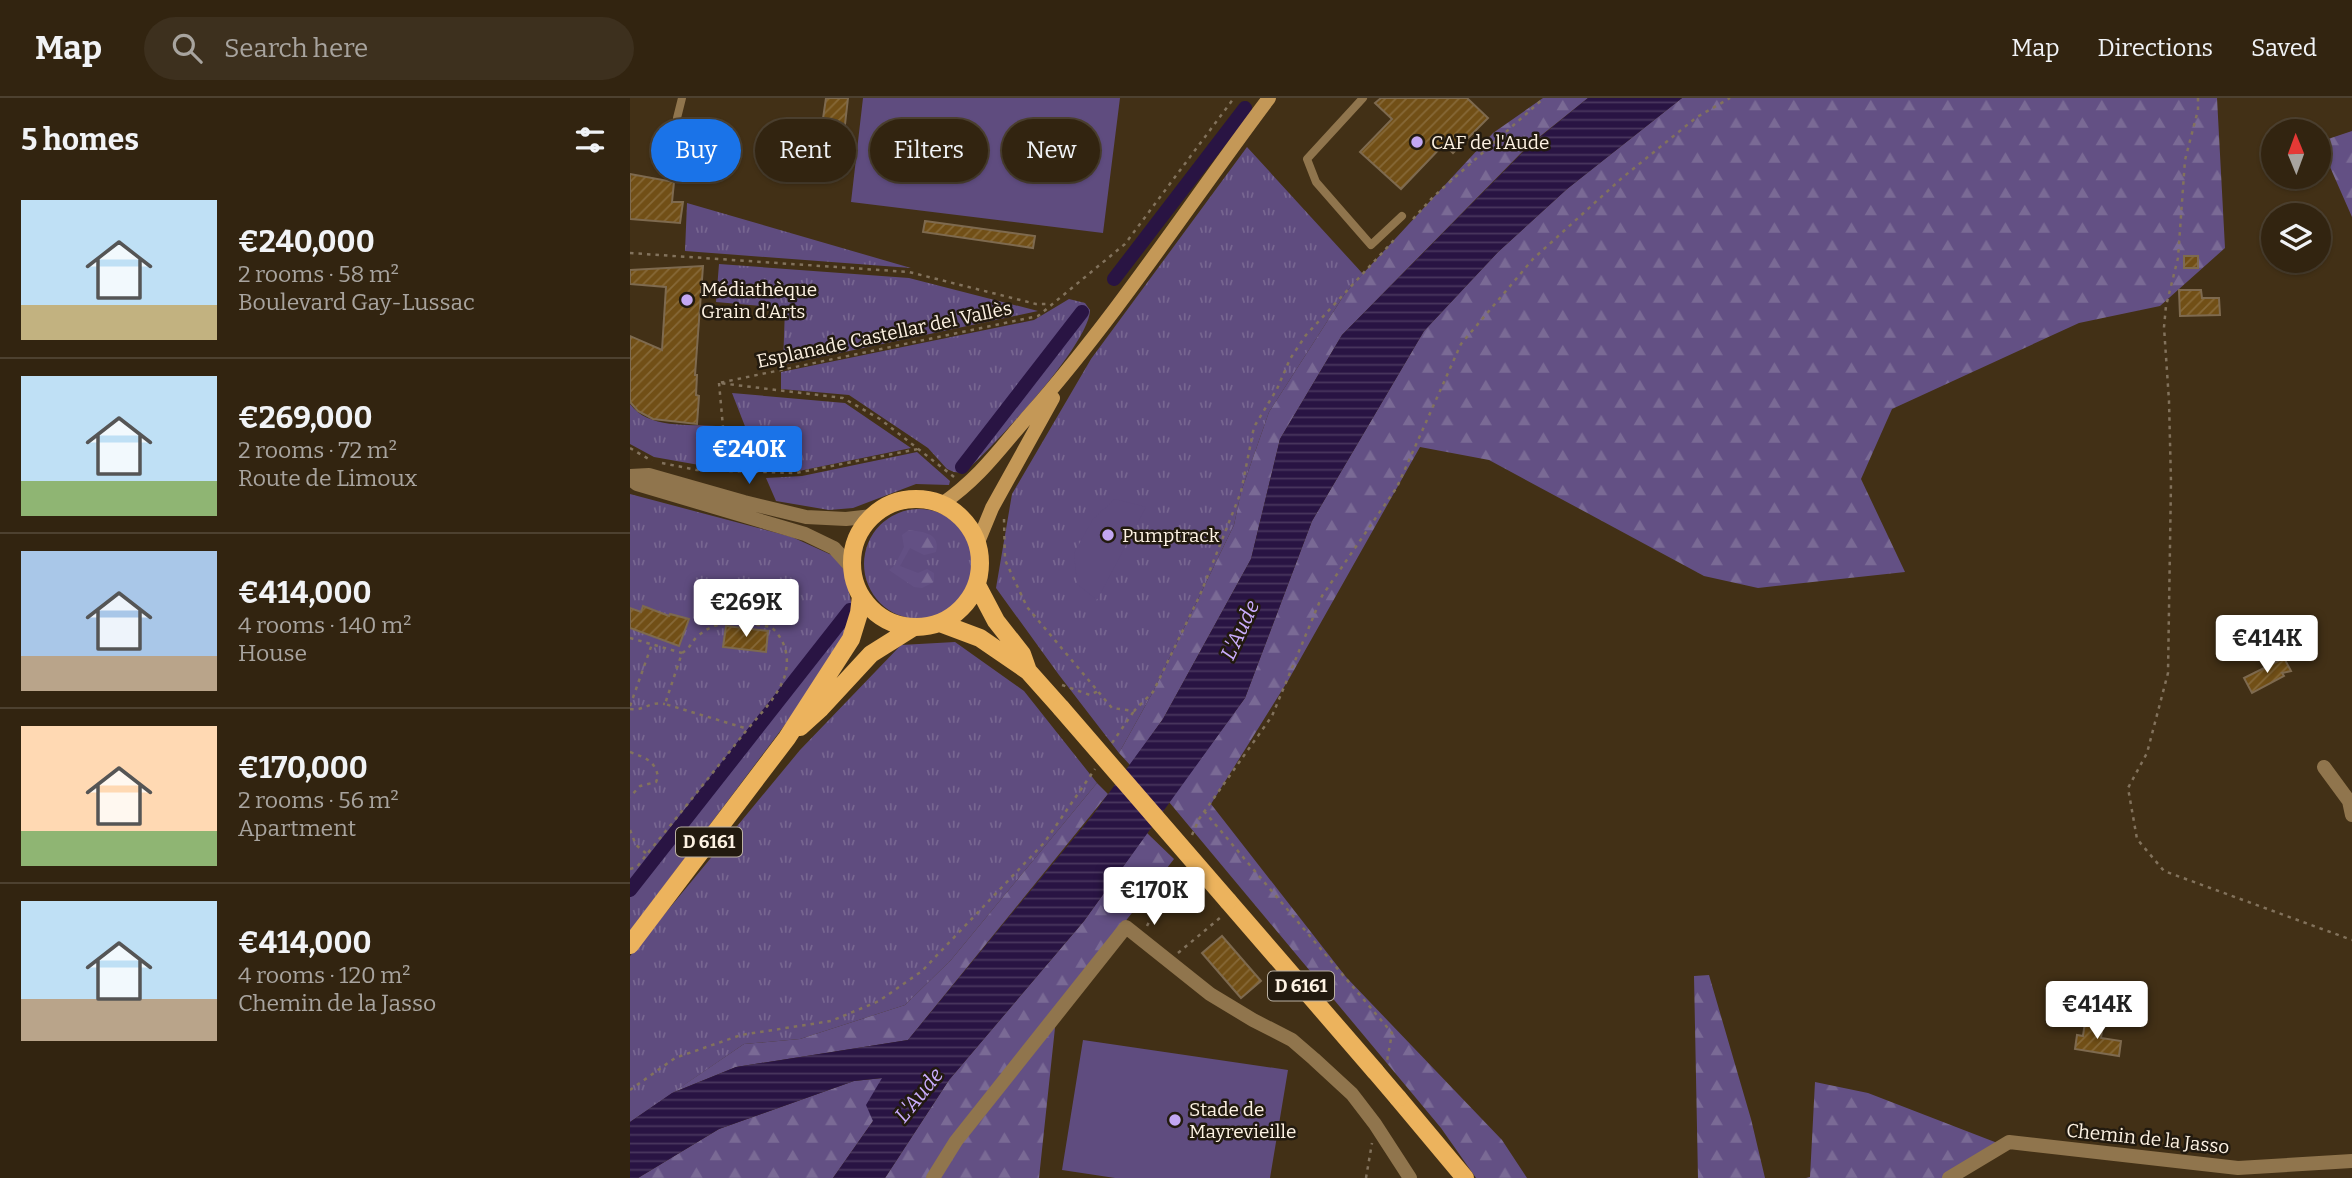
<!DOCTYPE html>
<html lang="en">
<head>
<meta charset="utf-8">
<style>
  body { margin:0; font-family:Bitter,serif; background:#3d301e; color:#f1f3f6; height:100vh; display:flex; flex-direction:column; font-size:26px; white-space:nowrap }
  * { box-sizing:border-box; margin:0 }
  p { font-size:23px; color:#a8a49f }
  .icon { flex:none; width:38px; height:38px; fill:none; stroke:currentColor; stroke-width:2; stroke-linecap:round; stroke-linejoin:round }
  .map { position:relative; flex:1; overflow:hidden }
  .side { display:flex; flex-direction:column; background:#322410; width:630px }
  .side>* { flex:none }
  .hud { position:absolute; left:21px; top:21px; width:665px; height:63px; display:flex; gap:14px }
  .needle { width:46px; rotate:359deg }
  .buttons { position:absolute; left:1631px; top:21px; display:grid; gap:14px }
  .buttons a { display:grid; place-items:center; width:70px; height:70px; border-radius:50%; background:#322410; box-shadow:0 2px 5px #0004,0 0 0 2px #4d4130; font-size:35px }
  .price { position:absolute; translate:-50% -60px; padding:0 16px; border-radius:7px; background:#fff; color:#222; font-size:23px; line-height:46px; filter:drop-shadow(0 2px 4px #0008) }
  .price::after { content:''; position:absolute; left:50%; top:42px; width:21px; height:16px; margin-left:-10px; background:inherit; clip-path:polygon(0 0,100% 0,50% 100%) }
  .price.on { background:#1a73e8; color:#fff }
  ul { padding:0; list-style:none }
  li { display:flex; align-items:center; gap:21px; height:175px; padding:0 21px }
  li+li { border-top:2px solid #4d4130 }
  li span { display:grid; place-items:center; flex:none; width:196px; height:140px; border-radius:0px; color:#555 }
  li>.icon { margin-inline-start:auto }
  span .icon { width:84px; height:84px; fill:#fffc; stroke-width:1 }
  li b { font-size:30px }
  h2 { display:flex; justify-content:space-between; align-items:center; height:84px; padding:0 21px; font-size:30px }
  .tag { padding:0 24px; border-radius:32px; background:#322410; box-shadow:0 2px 5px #0004,0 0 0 2px #4d4130; font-size:24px; line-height:63px }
  .tag.on { background:#1a73e8; color:#fff }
  header { display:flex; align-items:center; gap:42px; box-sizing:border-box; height:98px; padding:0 35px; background:#322410; border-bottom:2px solid #4d4130 }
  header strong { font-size:33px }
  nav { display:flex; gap:38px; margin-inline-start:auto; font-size:24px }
  .search { width:490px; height:63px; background:#3d301e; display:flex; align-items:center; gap:18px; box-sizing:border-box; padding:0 24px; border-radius:38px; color:#a8a49f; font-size:26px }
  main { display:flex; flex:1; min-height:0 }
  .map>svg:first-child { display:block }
</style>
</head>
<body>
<header>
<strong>Map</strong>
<div class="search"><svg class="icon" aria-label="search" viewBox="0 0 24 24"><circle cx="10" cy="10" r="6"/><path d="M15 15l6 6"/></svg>Search here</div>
<nav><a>Map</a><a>Directions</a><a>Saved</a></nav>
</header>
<main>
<section class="side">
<h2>5 homes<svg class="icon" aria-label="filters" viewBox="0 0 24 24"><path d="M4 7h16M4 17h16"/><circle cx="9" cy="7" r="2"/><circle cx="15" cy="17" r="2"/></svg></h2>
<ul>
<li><span style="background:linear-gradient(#bfe0f5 75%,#c2b280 0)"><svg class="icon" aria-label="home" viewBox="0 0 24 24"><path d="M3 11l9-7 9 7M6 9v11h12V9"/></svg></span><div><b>€240,000</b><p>2 rooms · 58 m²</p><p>Boulevard Gay-Lussac</p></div></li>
<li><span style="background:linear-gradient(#bfe0f5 75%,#8fb573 0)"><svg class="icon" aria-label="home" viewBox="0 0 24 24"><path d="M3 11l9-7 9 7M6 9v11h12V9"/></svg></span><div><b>€269,000</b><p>2 rooms · 72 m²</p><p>Route de Limoux</p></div></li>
<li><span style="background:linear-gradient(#a9c7e8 75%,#b9a48a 0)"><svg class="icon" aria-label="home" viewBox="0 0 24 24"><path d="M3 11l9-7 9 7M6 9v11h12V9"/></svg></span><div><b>€414,000</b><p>4 rooms · 140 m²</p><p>House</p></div></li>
<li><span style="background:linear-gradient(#ffd9b3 75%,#8fb573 0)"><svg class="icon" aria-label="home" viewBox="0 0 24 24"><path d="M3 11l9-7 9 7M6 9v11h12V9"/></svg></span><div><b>€170,000</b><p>2 rooms · 56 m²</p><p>Apartment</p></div></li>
<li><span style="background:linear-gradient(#bfe0f5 70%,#b9a48a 0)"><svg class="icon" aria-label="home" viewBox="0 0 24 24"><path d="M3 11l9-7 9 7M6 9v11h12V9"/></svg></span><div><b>€414,000</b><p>4 rooms · 120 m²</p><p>Chemin de la Jasso</p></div></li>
</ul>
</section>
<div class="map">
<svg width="1722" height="1080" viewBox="0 0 1722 1080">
  <defs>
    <pattern id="grass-tufts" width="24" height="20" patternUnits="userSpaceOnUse" patternTransform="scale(1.75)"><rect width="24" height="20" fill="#5f4c7f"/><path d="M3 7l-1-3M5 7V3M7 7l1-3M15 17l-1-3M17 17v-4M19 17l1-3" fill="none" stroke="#776691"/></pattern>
    <pattern id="forest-firs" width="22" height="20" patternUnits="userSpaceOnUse" patternTransform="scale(1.75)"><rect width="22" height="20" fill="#635084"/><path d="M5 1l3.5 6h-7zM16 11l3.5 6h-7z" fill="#7a6a95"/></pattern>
    <pattern id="water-rules" width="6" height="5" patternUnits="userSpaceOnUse" patternTransform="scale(1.75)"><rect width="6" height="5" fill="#291443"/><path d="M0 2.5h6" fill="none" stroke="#49375e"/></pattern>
    <pattern id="building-hatch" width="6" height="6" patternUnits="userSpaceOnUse" patternTransform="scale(1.75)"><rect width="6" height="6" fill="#714f16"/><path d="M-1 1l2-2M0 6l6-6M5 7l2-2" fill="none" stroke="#866938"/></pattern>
  </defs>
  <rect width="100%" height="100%" fill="#423016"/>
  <!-- grass -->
  <path fill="url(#grass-tufts)" d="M 617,49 L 733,176 L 716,194 L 639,314 L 611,394 L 604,427 L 523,594 L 489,655 L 429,577 L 366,490 L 382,396 L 461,261 Z
    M 57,105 L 281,170 L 55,153 Z
    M 89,166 L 279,180 L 408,213 L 153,267 L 155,210 L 86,204 Z
    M 439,201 L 455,205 L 460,212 C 460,246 362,350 334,375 L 324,374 L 317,371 L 298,350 L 219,297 L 151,291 L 151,274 L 404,222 Z
    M 102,295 L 215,305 L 281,350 L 169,373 L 132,372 Z
    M 0,306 C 18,331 58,326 86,328 L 86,370 L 24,359 L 0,346 Z
    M 287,354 L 320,383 L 319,387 L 286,386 L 223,410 L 199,412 L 146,403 L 136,380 L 172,378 Z
    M 0,396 L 162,439 L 206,459 L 215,473 L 224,519 L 193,576 L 0,833 Z
    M234 466a55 55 0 1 1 110 0a55 55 0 1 1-110 0Z
    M 325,544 L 394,593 L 467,685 L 321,862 L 275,907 L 170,941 L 114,946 L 0,1024 L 0,858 L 170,652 L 271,547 Z"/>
  <!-- forest -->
  <path fill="url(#forest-firs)" d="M 913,0 L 958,0 L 898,48 L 712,237 L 650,341 L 621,461 L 533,621 L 500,667 L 489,655 L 523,594 L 604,427 L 611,394 L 639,314 L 716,194 L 863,35 Z
    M 1052,0 L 1587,0 L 1595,150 L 1530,208 L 1449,225 L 1262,311 L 1231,381 L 1275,474 L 1128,490 L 1074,478 L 859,362 L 790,349 L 659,581 L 581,706 L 716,879 L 872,1042 L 897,1080 L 846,1080 L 811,1030 L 539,704 L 615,600 L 682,423 L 794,233 L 868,154 L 937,91 Z
    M 1722,33 L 1722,119 L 1689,44 Z
    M 279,432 C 293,434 311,435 306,454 L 294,457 L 280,450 L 270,468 L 288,475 L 297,471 L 304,475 L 304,484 L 292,490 L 284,489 L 259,472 L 265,467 L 274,449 L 272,437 Z
    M 467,685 L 478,696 L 278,942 L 106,969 L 42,995 L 114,946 L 170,941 L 275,907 L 321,862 Z
    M 517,735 L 544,761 L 427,911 L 409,1080 L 255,1080 L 319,982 L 454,823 Z
    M 1079,877 L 1121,1021 L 1135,1080 L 1068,1080 L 1064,878 Z
    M 253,980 L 243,1023 L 203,1080 L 8,1080 L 89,1031 L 224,983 Z
    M 1185,984 L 1238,995 L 1370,1046 L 1312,1080 L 1176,1080 L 1180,1079 Z"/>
  <!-- garden -->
  <path fill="#5f4c7f" d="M 233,0 L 490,0 L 473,135 L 221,104 Z
    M 485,401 L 516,409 L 467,502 L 447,486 L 444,455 L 463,421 Z
    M 453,942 L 658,972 L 640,1080 L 485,1080 L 432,1072 Z"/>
  <!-- water -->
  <path fill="url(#water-rules)" d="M 958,0 L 1052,0 L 937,91 L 868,154 L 794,233 L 682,423 L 615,600 L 454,823 L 319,982 L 255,1080 L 203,1080 L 243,1023 L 236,1007 L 252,980 L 224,983 L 89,1031 L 8,1080 L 0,1080 L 0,1024 L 42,995 L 106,969 L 278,942 L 462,718 L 533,621 L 621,461 L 650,341 L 712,237 L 899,48 Z"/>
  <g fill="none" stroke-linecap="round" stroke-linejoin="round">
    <!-- canal -->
    <path stroke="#291443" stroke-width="14" d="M 484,181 L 615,10
      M 332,369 L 452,214
      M 0,792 L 220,512"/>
  </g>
  <!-- building -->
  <path fill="url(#building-hatch)" stroke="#7e6a4f" stroke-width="2" d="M 196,0 L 218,0 L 213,44 L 190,41 Z
    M 751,0 L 837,0 L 858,20 L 823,55 L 814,46 L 771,91 L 730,54 L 762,21 L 745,5 Z
    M 0,76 L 44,84 L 42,104 L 53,104 L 50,125 L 0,121 Z
    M 295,123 L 405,138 L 403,150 L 293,134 Z
    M 1554,158 L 1568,158 L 1568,170 L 1554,170 Z
    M 73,168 L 65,277 L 67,277 L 66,297 L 69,298 L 67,326 L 23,321 L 8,313 L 0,304 L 0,238 L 32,252 L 36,189 L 0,186 L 0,172 Z
    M 1549,192 L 1571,192 L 1572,200 L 1589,200 L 1590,217 L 1550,218 Z
    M 13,508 L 39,518 L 40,516 L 59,521 L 49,548 L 0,530 L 0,510 L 11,514 Z
    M 96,528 L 138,533 L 136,554 L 93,549 Z
    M 1654,560 L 1661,573 L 1652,575 L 1654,578 L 1622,595 L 1614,580 Z
    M 592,838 L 631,883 L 611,900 L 572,855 Z
    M 1455,924 L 1473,926 L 1471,940 L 1491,943 L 1489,958 L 1445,951 L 1447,937 L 1453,938 Z"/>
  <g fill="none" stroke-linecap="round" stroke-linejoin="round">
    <!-- path -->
    <path stroke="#82725c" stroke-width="2.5" stroke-dasharray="3.5 5" stroke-linecap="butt" d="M 1568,0 L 1568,12 L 1555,62 L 1548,160 L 1536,208 L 1534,229 L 1539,303 L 1541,384 L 1538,575 L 1517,655 L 1498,690 L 1507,741 L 1534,773 L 1722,842
      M 783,121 L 803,99 L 914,0
      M 0,155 L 279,174 L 406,206 L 419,206
      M 89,285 L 97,373
      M 0,350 L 22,363
      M 32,365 L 67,372 L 166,375 L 288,351
      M 324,379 L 250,321 L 213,300 L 89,285 L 408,218 L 495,146 L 604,0
      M 374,421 L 375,462 L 397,509 L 482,610 L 504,613 L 523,594 L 570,497 L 611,394 L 624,329 L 647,291 L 660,261 L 676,237 L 764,142
      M 0,540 L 52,555
      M 432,587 L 460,597 L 468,593
      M 0,608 L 22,546
      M 0,611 C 16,613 18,603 35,606
      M 482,645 L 504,613
      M 0,654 C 15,660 25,662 28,679 L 26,684 L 10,688 L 0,699
      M 574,713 L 762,935 L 757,963
      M 0,732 L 6,747 L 17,756
      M 562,737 L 569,721 L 642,618 L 692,498 L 767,389 L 831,246 L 903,161 L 992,80 L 1067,19 L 1100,0
      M 0,771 L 7,769 L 17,756 C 49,717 80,678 112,638 C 126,620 148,600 155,577 C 160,559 155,541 141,529 C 116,525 87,519 67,539 C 60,545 61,550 52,555 L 35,606 L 118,631
      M 517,828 L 547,769
      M 548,855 L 591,819
      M 0,992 L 45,960 L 111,937 L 201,923 L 249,903 L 292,873 L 414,745 L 465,671
      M 736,1080 L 742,1045"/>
    <!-- service -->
    <path stroke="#90754d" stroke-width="8" d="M 52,0 L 47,20 L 48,28 L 54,33 L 81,37
      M 733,0 L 677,61 L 686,84 L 741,147 L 772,118"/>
    <!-- minor -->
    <path stroke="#90754d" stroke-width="14" d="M 0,378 L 19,377 L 114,404 L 176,419 L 216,421 L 242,418
      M 0,381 L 7,386 L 175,436 L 204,450 L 222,470
      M 1694,669 L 1719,703 L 1722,717
      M 303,1080 L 326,1043 L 496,829 L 580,896 L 623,922 L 662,942 L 684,961 L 722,996 L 745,1026 L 780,1080
      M 1319,1080 L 1379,1044 L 1608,1070 L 1722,1063"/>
    <!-- secondary -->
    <path stroke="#c49857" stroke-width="14" d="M 312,406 C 352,378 370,350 401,315 C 488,216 560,105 639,0
      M 348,444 L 362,410 L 423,300"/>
    <!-- primary -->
    <path stroke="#ecb35d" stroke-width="18" d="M222 465a64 64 0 1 1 128 0a64 64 0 1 1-128 0Z
      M 347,487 L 366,523 L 392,556 L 398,573
      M 310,525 L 350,540 L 398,573 L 431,610
      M 170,629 L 191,610 L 241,556 L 284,529
      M 598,803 L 745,973
      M 0,847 L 157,640 L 221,541 L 229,515 L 231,498
      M 768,1000 L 835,1080"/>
    <!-- primary-bridge -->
    <path stroke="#ecb35d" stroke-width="18" d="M 431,610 L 598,803
      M 745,973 L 768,1000"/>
  </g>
  <!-- markers -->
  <g fill="#c3a7f2" stroke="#221a0f" stroke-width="2.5">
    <circle cx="787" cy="44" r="7"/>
    <circle cx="57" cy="202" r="7"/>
    <circle cx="478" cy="437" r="7"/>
    <circle cx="545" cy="1022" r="7"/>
  </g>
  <g text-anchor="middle" stroke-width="5" stroke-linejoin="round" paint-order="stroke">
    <!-- shield labels -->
    <g fill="#221a0f" stroke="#bbb1a3" stroke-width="2">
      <rect x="46" y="729.5" width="66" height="29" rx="5"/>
      <rect x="638" y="873.5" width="66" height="29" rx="5"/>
    </g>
    <g font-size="18" font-weight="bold" fill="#fdf2e3">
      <text x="79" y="750">D 6161</text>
      <text x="671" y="894">D 6161</text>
    </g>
    <!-- poi labels -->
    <g font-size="19" fill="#fdf2e3" stroke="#221a0f" text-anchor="start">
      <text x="801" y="51">CAF de l'Aude</text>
      <text x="71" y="198">Médiathèque<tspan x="71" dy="22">Grain d'Arts</tspan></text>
      <text x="492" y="444">Pumptrack</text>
      <text x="559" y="1018">Stade de<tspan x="559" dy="22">Mayrevieille</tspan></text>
    </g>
    <!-- street labels -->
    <g font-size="19" fill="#fdf2e3" stroke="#221a0f">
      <text transform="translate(254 236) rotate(-12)" y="7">Esplanade Castellar del Vallès</text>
      <text transform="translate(1518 1040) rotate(6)" y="7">Chemin de la Jasso</text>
    </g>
    <!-- water labels -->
    <g font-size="21" font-style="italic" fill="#caadfd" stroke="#221a0f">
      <text transform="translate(610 532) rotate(-65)" y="7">L'Aude</text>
      <text transform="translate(289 997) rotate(-51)" y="7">L'Aude</text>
    </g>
  </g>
</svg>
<div class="buttons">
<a><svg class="needle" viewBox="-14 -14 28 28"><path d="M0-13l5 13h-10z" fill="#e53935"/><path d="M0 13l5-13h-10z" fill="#a8a49f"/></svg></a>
<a><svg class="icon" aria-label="layers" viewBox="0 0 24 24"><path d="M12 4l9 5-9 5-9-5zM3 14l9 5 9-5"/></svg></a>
</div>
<b class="price on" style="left:119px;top:388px">€240K</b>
<b class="price" style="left:116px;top:541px">€269K</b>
<b class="price" style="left:1637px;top:577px">€414K</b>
<b class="price" style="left:524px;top:829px">€170K</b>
<b class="price" style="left:1467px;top:943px">€414K</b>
<div class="hud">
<a class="tag on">Buy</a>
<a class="tag">Rent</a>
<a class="tag">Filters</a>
<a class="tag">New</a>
</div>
</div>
</main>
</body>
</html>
